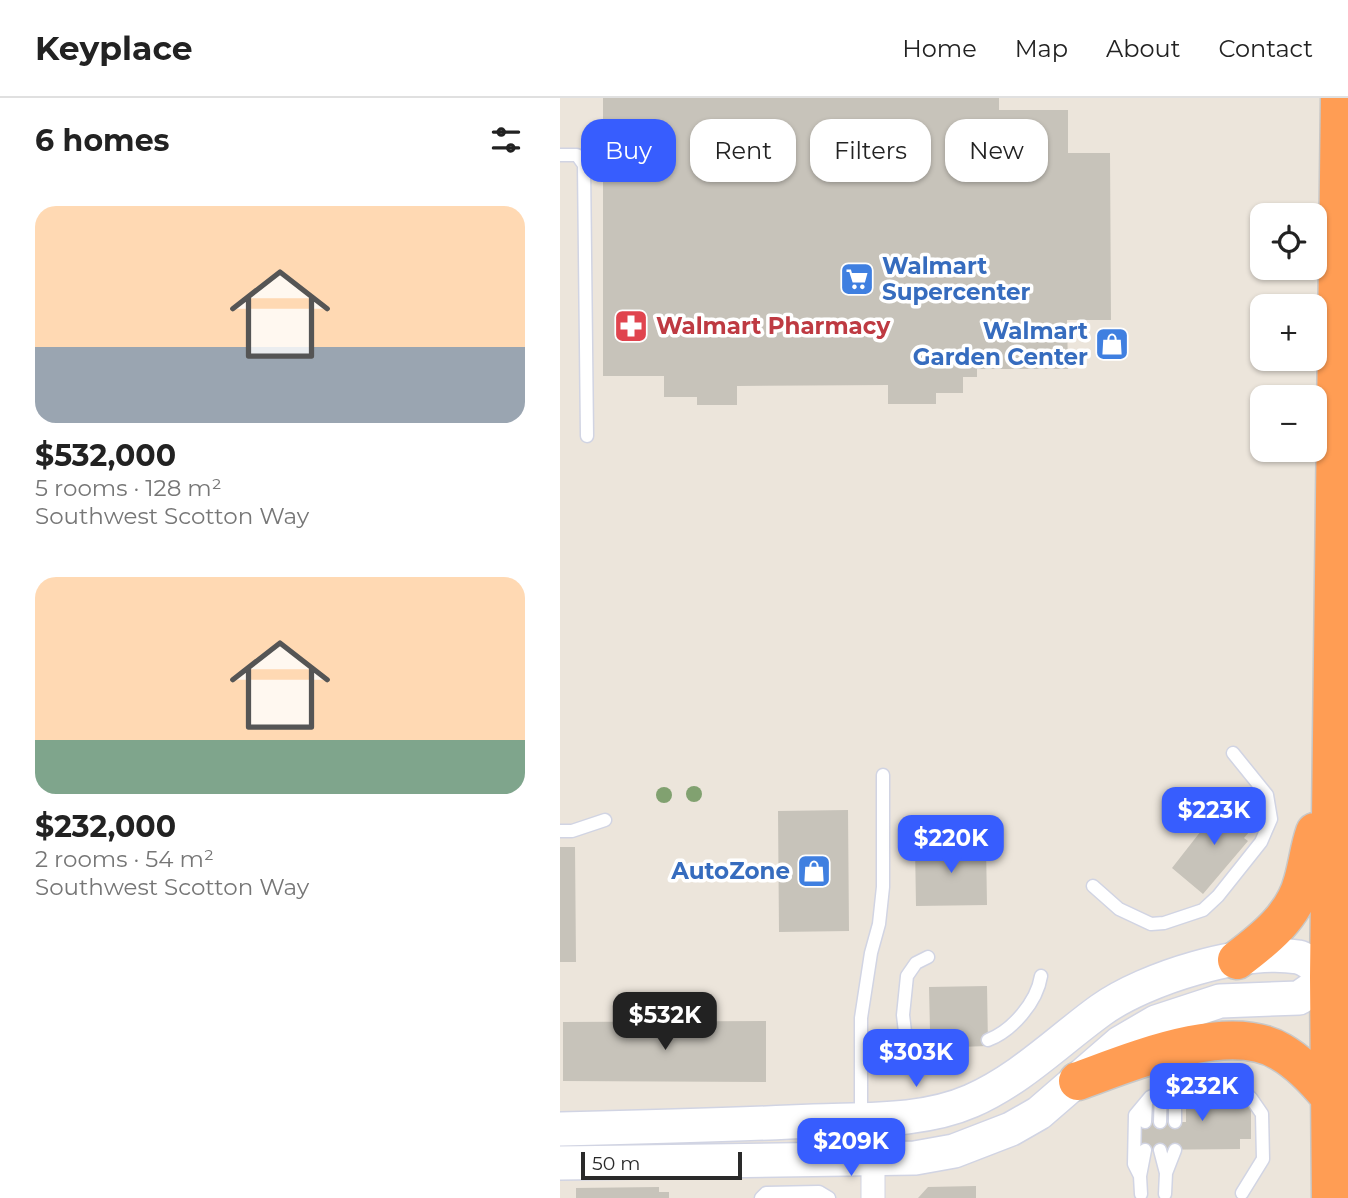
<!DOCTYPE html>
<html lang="en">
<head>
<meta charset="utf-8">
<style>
  body { margin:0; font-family:Montserrat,sans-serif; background:#f2f2f2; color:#222; height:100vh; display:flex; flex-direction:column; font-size:26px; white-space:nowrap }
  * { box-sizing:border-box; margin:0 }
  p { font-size:23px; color:#767676 }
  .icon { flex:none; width:38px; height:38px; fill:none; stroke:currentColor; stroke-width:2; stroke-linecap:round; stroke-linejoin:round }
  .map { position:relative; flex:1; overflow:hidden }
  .drawer { display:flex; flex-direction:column; background:#fff; width:560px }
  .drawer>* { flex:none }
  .banner { position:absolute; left:21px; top:21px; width:662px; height:63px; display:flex; gap:14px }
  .controls { position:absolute; left:690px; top:105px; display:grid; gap:14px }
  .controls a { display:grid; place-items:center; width:77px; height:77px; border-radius:14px; background:#fff; box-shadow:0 2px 5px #0004; font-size:35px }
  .scale { position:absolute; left:21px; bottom:18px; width:161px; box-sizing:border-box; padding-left:7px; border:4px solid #2a2a2a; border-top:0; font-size:19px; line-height:24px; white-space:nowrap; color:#2a2a2a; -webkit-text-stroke:5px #fff; paint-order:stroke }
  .price { position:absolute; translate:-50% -60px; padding:0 16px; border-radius:14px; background:#375dfe; color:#fff; font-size:23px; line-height:46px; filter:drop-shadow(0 2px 4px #0008) }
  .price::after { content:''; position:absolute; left:50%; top:42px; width:21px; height:16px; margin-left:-10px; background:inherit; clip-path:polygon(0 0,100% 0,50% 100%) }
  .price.selected { background:#222; color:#fff }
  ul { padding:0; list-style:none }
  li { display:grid; align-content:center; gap:14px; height:371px; padding:0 35px }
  li span { display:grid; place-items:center; height:217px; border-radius:21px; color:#555 }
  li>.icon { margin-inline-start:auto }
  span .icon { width:126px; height:126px; fill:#fffc; stroke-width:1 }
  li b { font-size:30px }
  h2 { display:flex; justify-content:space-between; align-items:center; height:84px; padding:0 35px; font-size:30px }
  .pill { padding:0 24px; border-radius:21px; background:#fff; box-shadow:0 2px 5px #0004; font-size:24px; line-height:63px }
  .pill.selected { background:#375dfe; color:#fff }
  header { display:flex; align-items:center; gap:42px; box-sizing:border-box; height:98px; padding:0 35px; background:#fff; border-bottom:2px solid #e0e0e0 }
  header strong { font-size:33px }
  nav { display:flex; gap:38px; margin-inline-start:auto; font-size:24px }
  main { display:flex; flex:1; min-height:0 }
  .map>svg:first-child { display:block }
</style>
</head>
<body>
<header>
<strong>Keyplace</strong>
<nav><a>Home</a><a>Map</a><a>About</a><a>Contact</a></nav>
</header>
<main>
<section class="drawer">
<h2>6 homes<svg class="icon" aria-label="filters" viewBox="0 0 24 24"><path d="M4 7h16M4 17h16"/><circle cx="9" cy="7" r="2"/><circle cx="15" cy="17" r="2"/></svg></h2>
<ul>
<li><span style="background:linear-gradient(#ffd9b3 65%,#9aa5b1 0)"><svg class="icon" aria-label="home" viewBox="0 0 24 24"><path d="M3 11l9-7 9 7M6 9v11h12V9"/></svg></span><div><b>$532,000</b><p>5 rooms · 128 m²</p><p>Southwest Scotton Way</p></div></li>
<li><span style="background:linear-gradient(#ffd9b3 75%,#7fa58c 0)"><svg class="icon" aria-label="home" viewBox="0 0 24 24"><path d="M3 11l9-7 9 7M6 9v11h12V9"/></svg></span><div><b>$232,000</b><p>2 rooms · 54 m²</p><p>Southwest Scotton Way</p></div></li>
</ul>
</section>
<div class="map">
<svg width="788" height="1100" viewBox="0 0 788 1100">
  <rect width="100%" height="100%" fill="#ece5db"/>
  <!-- building -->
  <path fill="#c7c3ba" d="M 43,0 L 439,0 L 439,12 L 508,12 L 508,55 L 550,55 L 551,222 L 507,222 L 508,271 L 417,271 L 417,279 L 403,279 L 403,295 L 376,295 L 376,306 L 328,306 L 328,287 L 177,288 L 177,307 L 137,307 L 137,299 L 104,299 L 104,278 L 43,278 Z
    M 666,701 L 695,727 L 684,740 L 688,743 L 643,796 L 612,770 Z
    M 288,712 L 289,833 L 219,834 L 218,713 Z
    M 426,746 L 427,807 L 356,808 L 355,747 Z
    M 0,749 L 15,749 L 16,864 L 0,864 Z
    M 427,888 L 428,948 L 398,949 L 398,933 L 370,933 L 369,889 Z
    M 206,923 L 206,984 L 3,983 L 3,924 Z
    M 644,984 L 669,989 L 691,1008 L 691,1041 L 680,1041 L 680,1051 L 577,1052 L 577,1024 L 626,1024 L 626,989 L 644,989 Z
    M 416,1088 L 416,1100 L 358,1100 L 368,1089 Z
    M 99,1089 L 99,1094 L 109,1094 L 109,1100 L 16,1100 L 16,1090 Z"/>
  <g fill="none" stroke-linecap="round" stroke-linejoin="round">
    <!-- lane casing -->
    <g stroke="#d1d4e3" stroke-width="15">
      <path id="lane" d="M 0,57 L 17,57 L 24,67 L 27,338
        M 0,733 L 12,733 L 45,722
        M 533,788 L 559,811 L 591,826 L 604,825 L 643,812 L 658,798 L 701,744 L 711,721 L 707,697 L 673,655
        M 368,859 L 356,865 L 347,878 L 343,917 L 345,934 L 353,942 L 398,942
        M 428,942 C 452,933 477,904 481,878
        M 301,1021 L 301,920 L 311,855 L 319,826 L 323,789 L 323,677
        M 585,1024 L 586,1004
        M 600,1024 L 601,993
        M 615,1024 L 615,987
        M 600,1052 L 606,1075 L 605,1096
        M 606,1075 L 615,1052
        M 580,1078 L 585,1052
        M 581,1096 L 580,1078 L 574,1066 L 575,1017 L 590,999 L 632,981 L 657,981 L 677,988 L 691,1000 L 702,1016 L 703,1061 L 682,1095
        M 201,1100 L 206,1095 L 259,1094 L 269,1100"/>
    </g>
    <!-- street casing -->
    <g stroke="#d1d4e3" stroke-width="25">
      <path id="street" d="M 313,1060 L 313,1100"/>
    </g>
    <!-- secondary casing -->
    <g stroke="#d1d4e3" stroke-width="36">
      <path id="secondary" d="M 0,1031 C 85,1029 170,1027 254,1023 C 306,1021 363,1024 411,1003 C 461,981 498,943 541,912 C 586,880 683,850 738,859 C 748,861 760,873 769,879
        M 0,1065 L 355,1060 L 394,1053 L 451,1031 L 479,1015 L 560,945 L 596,924 L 660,903 L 739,900 L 769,879 L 788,879"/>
    </g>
    <!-- highway casing -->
    <g stroke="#c8c8c8" stroke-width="41">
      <path id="highway" d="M 677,862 C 705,841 734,818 743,783 C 748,766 749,751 755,734
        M 518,983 C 571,964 669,922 721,954 C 740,965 755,981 769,998
        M 771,1100 L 769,879 L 780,0"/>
    </g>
    <!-- lane -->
    <use href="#lane" stroke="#fff" stroke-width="12"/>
    <!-- street -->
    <use href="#street" stroke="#fff" stroke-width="23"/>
    <!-- secondary -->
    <use href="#secondary" stroke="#fff" stroke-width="33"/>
    <!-- highway -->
    <use href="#highway" stroke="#ff9d54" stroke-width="38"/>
  </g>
  <!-- trees -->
  <g fill="#81a170">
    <circle cx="134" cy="696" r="8"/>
    <circle cx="104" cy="697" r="8"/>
  </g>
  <!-- icons -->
  <defs>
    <g id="supermarket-square" transform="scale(1.75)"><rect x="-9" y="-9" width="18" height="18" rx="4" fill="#3f7fe0" stroke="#fff"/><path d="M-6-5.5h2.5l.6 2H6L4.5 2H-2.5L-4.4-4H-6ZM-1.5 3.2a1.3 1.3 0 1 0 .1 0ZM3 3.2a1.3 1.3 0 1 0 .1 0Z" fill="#fff"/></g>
    <g id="pharmacy-square" transform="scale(1.75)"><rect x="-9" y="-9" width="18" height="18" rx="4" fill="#e0444e" stroke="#fff"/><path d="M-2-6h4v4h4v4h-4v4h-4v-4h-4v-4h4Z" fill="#fff"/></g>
    <g id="shop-square" transform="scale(1.75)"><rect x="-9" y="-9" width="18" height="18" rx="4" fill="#3f7fe0" stroke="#fff"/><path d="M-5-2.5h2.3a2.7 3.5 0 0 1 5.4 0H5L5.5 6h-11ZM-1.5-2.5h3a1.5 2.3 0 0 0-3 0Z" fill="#fff"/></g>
  </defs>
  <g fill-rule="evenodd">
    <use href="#supermarket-square" x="297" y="181"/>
    <use href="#pharmacy-square" x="71" y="228"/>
    <use href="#shop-square" x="552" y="246"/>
    <use href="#shop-square" x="254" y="773"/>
  </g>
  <g text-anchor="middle" stroke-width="7" stroke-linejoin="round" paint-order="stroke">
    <!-- shop labels -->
    <g font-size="23" font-weight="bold" fill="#366cbe" stroke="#fff" text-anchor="end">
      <text x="322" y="176" text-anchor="start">Walmart<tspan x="322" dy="26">Supercenter</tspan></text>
      <text x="528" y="241">Walmart<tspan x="528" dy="26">Garden Center</tspan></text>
      <text x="230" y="781">AutoZone</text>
    </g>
    <!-- health labels -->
    <g font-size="23" font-weight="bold" fill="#be3a42" stroke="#fff" text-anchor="start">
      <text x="96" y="236">Walmart Pharmacy</text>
    </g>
  </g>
</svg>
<div class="controls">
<a><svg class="icon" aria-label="locate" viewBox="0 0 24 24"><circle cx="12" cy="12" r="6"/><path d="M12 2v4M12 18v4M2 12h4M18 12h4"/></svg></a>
<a>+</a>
<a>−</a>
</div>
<div class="scale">50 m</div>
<b class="price" style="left:654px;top:749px">$223K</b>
<b class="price" style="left:391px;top:777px">$220K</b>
<b class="price selected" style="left:105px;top:954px">$532K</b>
<b class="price" style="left:356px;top:991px">$303K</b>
<b class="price" style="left:642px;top:1025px">$232K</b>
<b class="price" style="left:291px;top:1080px">$209K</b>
<div class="banner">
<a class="pill selected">Buy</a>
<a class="pill">Rent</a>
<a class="pill">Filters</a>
<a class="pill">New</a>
</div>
</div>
</main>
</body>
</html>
